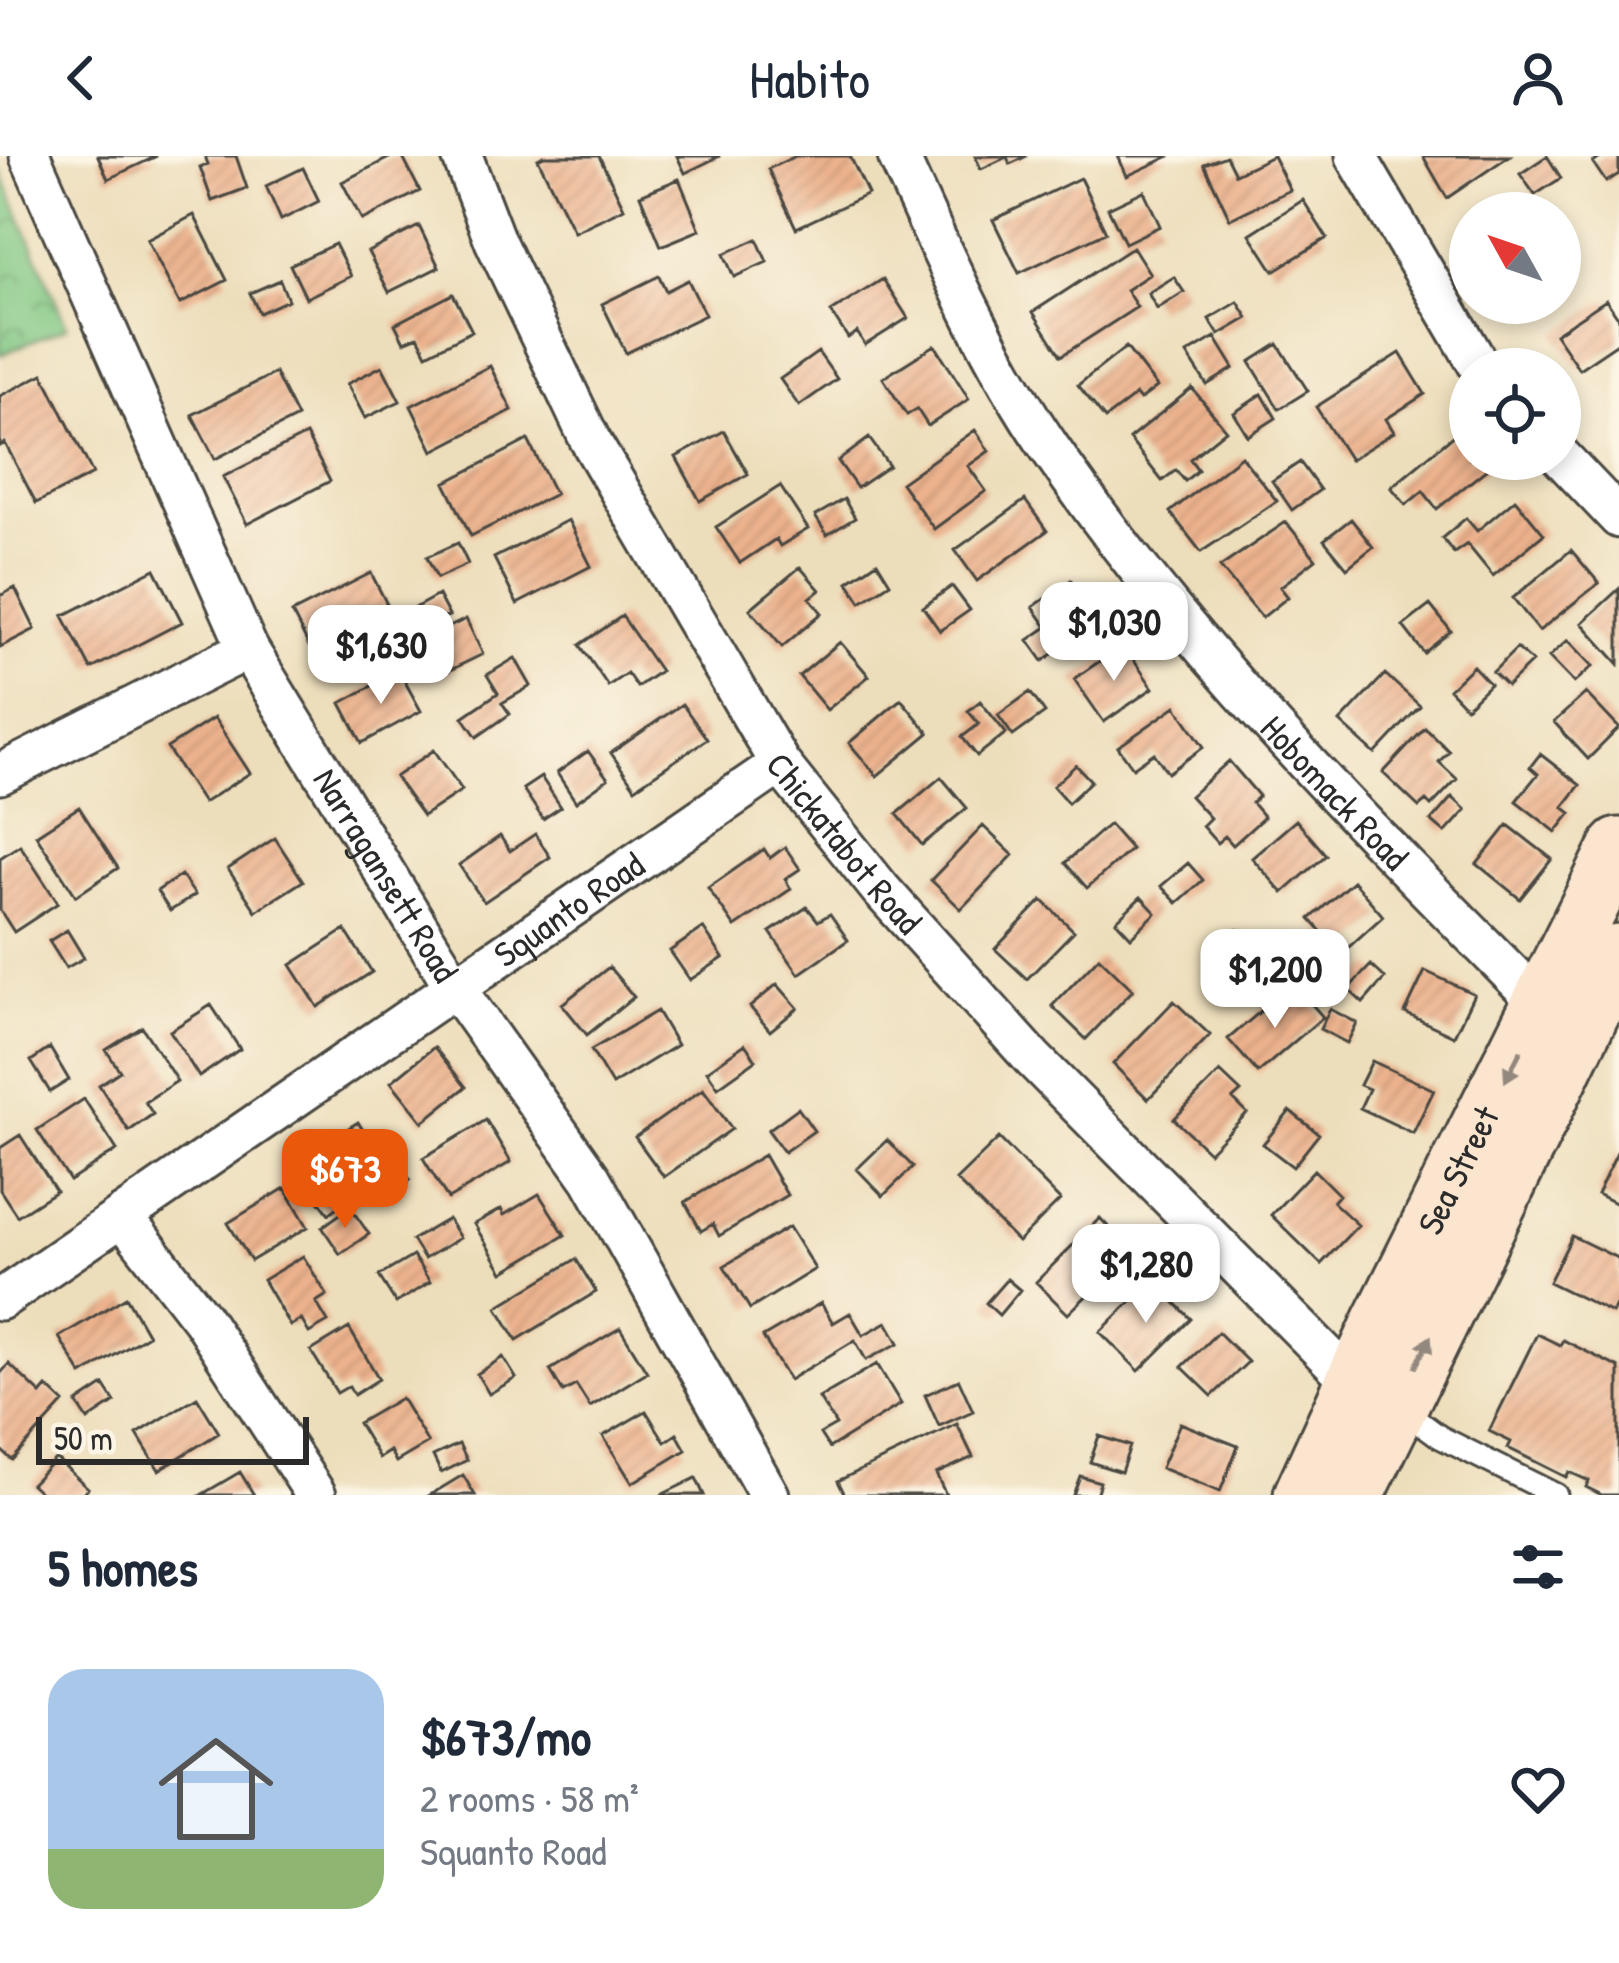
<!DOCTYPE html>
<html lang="en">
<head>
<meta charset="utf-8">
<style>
  body { margin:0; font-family:"Patrick Hand",sans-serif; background:#f6f6f7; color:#1f2937; height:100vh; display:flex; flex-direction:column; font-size:45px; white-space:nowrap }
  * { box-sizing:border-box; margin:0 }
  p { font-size:39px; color:#747a83 }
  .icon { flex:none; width:66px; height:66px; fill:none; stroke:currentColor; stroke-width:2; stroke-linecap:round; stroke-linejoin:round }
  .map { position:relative; height:1339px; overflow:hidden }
  .details { display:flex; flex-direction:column; background:#fff; flex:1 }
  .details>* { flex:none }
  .needle { width:78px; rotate:310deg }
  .tools { position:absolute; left:1449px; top:36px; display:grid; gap:24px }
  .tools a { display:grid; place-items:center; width:132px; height:132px; border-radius:50%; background:#fff; box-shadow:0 6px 18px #0003; font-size:60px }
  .scale { position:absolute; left:36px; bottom:30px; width:273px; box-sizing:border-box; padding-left:12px; border:6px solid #2b2b2b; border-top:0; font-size:33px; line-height:42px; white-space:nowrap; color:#2b2b2b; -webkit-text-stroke:9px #fcf5e5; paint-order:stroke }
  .price { position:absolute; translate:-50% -102px; padding:0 27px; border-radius:24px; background:#fff; color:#222; font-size:39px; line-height:78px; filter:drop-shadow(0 3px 6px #0008) }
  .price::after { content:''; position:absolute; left:50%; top:72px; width:36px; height:27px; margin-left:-18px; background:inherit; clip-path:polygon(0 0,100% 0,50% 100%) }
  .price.on { background:#ea580c; color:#fff }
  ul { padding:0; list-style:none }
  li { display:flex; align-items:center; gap:36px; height:300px; padding:0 48px }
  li+li { border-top:3px solid #e0e1e3 }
  li span { display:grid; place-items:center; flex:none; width:336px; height:240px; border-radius:36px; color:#555 }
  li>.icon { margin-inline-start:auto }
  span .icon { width:144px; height:144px; fill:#fffc; stroke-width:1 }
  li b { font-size:51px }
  h2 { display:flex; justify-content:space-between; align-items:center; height:144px; padding:0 48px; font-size:51px }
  header { display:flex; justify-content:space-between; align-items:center; height:156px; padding:0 48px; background:#fff; font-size:54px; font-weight:600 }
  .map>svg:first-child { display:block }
</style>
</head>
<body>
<header><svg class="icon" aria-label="back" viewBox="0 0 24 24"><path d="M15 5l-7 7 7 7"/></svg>Habito<svg class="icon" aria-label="person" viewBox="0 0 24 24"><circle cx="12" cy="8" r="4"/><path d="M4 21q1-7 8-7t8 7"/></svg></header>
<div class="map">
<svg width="1619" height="1339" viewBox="0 0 1619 1339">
  <defs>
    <pattern id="park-crowns" width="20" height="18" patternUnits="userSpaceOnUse" patternTransform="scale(3)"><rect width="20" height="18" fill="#80c783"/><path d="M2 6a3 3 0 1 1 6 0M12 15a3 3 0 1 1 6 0" fill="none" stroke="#69a26b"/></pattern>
    <pattern id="building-hatch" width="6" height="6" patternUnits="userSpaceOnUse" patternTransform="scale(3)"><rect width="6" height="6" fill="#ecb28d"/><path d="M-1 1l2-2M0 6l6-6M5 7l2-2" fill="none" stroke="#cb997a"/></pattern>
  </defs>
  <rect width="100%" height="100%" fill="#fcf5e5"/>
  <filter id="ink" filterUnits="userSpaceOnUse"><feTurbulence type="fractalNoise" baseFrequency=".00833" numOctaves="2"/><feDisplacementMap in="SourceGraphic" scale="24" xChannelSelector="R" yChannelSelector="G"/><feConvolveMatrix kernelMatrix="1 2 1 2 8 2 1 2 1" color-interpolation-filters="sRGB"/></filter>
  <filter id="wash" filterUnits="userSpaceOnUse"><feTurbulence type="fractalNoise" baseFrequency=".004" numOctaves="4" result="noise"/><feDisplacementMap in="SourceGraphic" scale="48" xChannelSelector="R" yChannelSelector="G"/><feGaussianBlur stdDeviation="2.7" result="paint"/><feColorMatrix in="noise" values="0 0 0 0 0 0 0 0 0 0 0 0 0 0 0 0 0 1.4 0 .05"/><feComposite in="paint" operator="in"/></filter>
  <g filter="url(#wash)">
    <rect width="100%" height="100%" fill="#eddebb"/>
    <!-- park -->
    <path fill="url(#park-crowns)" stroke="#567957" stroke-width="3" d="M 0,14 L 67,171 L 0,199 Z"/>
    <g id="blocks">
      <!-- building -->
      <path fill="url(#building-hatch)" d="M 98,0 L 157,0 L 108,23 Z
        M 205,0 L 236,0 L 247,32 L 212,45 L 200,11 L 208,8 Z
        M 393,0 L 402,0 L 420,35 L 362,64 L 342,26 Z
        M 544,0 L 599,0 L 624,52 L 574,76 L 538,3 Z
        M 677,0 L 720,0 L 685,17 Z
        M 796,0 L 850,0 L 868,38 L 796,72 L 768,13 Z
        M 975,0 L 1027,0 L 1010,8 L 1007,1 L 981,13 Z
        M 1118,0 L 1170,0 L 1127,20 Z
        M 1226,0 L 1235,18 L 1273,0 L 1290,34 L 1230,63 L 1204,8 Z
        M 1423,0 L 1509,0 L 1447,42 Z
        M 1547,0 L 1561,22 L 1535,39 L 1520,18 Z
        M 1603,0 L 1619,0 L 1619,18 L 1606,26 L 1593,7 Z
        M 303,12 L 319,45 L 281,64 L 266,30 Z
        M 1080,22 L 1106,76 L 1019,117 L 993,64 Z
        M 679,23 L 700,74 L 661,90 L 640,39 Z
        M 1144,35 L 1160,70 L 1125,87 L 1108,52 Z
        M 1303,44 L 1327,82 L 1274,115 L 1250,78 Z
        M 194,59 L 227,124 L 180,148 L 147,84 Z
        M 419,70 L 439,111 L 389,136 L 368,96 Z
        M 757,83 L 767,106 L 734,121 L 724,98 Z
        M 335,88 L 351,120 L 306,142 L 290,109 Z
        M 1133,91 L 1150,118 L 1126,134 L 1137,151 L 1061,200 L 1033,156 Z
        M 659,120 L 666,135 L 688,124 L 705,159 L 626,197 L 602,148 Z
        M 1174,121 L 1184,136 L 1157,153 L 1148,137 Z
        M 883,123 L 908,162 L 865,189 L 857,176 L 848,182 L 831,156 Z
        M 280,124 L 288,144 L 259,157 L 250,137 Z
        M 453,138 L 472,175 L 427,198 L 418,180 L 404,186 L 395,168 Z
        M 1606,144 L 1619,163 L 1619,186 L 1579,213 L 1555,178 Z
        M 1238,146 L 1248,162 L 1219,179 L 1209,163 Z
        M 1215,181 L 1234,212 L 1207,229 L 1187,198 Z
        M 1278,188 L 1308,235 L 1279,253 L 1250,206 Z
        M 935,189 L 969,243 L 928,270 L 917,253 L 907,259 L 883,222 Z
        M 1126,191 L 1157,231 L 1140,244 L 1136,239 L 1105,263 L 1078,229 Z
        M 818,196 L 837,223 L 799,250 L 780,223 Z
        M 1400,197 L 1425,238 L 1386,263 L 1394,276 L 1350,304 L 1316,251 Z
        M 382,210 L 400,245 L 365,262 L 347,228 Z
        M 490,210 L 512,254 L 433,295 L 411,250 Z
        M 275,217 L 297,261 L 215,303 L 192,259 Z
        M 43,218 L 93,318 L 36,347 L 5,287 L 0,290 L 0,240 Z
        M 1192,232 L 1226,274 L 1190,303 L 1198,314 L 1185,325 L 1176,314 L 1162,325 L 1129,283 Z
        M 1262,238 L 1276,262 L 1248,280 L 1234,257 Z
        M 1462,272 L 1470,281 L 1470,303 L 1488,303 L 1492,309 L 1437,353 L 1423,335 L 1406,349 L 1391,331 Z
        M 975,274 L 989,295 L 968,310 L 986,335 L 934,373 L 901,327 Z
        M 724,275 L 748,318 L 700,345 L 676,301 Z
        M 306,279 L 330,325 L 247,368 L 223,321 Z
        M 869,282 L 889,310 L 857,332 L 838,305 Z
        M 528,284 L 555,338 L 471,380 L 445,327 Z
        M 1241,300 L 1277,345 L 1201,396 L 1170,356 Z
        M 1300,306 L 1320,334 L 1292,354 L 1272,325 Z
        M 780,330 L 808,373 L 780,390 L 776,383 L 740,407 L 716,371 Z
        M 844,343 L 855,362 L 827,379 L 815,360 Z
        M 1515,343 L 1544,378 L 1493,420 L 1467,388 L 1454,397 L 1442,382 L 1466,362 L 1477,375 Z
        M 1025,344 L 1047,375 L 977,425 L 955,394 Z
        M 1351,363 L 1373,391 L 1347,412 L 1324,384 Z
        M 568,364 L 591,410 L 517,448 L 494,402 Z
        M 1286,366 L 1316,403 L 1280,431 L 1288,441 L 1262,462 L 1220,411 Z
        M 458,387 L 468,408 L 437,422 L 427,401 Z
        M 1571,394 L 1599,427 L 1539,475 L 1513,442 Z
        M 877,406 L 890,427 L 861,446 L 848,426 Z
        M 800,411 L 820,434 L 810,442 L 822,457 L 782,491 L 750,453 Z
        M 155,413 L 182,466 L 91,513 L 63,460 Z
        M 371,417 L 395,464 L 316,504 L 292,457 Z
        M 1071,424 L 1100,465 L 1043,505 L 1028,484 L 1047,471 L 1033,451 Z
        M 952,430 L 970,454 L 940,475 L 923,451 Z
        M 15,432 L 35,473 L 0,491 L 0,440 Z
        M 1619,433 L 1619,508 L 1582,467 Z
        M 438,439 L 449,460 L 419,470 L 411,454 Z
        M 1430,449 L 1451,475 L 1424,497 L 1403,470 Z
        M 622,460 L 660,515 L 637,531 L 627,517 L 608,530 L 580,489 Z
        M 466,463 L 483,498 L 442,518 L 425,483 Z
        M 1568,484 L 1593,510 L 1574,527 L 1549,501 Z
        M 840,486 L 869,520 L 827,554 L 799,520 Z
        M 1123,489 L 1153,532 L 1104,566 L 1074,523 Z
        M 1517,492 L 1532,506 L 1507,530 L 1493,516 Z
        M 515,502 L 531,530 L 502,547 L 510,558 L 477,581 L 463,561 L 498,537 L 487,519 Z
        M 1473,510 L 1490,528 L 1466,551 L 1449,533 Z
        M 399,515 L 421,555 L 362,587 L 341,547 Z
        M 1385,518 L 1420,550 L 1375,598 L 1340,566 Z
        M 1030,536 L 1045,557 L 1013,580 L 998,559 Z
        M 1586,537 L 1619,572 L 1588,603 L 1554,566 Z
        M 901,543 L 929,577 L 877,620 L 849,587 Z
        M 980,545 L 1006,577 L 977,600 L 962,581 L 979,568 L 968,555 Z
        M 682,548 L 707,583 L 635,632 L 611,597 Z
        M 1176,550 L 1204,591 L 1168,617 L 1154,597 L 1133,612 L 1118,591 Z
        M 214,562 L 250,617 L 203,647 L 167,592 Z
        M 1425,572 L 1449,595 L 1439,606 L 1457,623 L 1431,650 L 1426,645 L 1419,651 L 1383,617 Z
        M 434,594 L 462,634 L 423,660 L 395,621 Z
        M 588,595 L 608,623 L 576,646 L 557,617 Z
        M 1540,598 L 1580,629 L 1563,651 L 1571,657 L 1556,676 L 1516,645 L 1538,618 L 1530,611 Z
        M 1229,605 L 1259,640 L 1252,647 L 1264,661 L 1233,689 L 1225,680 L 1217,687 L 1202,670 L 1210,662 L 1190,640 Z
        M 1076,609 L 1091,625 L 1068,647 L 1053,630 Z
        M 541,621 L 561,651 L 543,663 L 523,633 Z
        M 941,621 L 967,652 L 922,689 L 897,658 Z
        M 1452,641 L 1466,654 L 1445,677 L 1431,665 Z
        M 79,651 L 118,712 L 76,740 L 36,679 Z
        M 1296,664 L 1326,699 L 1283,737 L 1252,702 Z
        M 1109,668 L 1131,693 L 1087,732 L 1065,707 Z
        M 1508,669 L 1552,703 L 1520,743 L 1477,708 Z
        M 983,670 L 1013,699 L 961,753 L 931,724 Z
        M 535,678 L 550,701 L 484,746 L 459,709 L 500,680 L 510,695 Z
        M 275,682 L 303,725 L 256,755 L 228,713 Z
        M 20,689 L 58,747 L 14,776 L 0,754 L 0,702 Z
        M 785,691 L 800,713 L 785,723 L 791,733 L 735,771 L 708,732 L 764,693 L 770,702 Z
        M 1188,707 L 1203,724 L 1177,747 L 1161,730 Z
        M 181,719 L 195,739 L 170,755 L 157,735 Z
        M 1353,725 L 1383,760 L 1341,798 L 1310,763 Z
        M 1141,741 L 1156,757 L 1131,781 L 1116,765 Z
        M 1042,744 L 1074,775 L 1027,823 L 995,793 Z
        M 807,751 L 818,765 L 830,758 L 848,784 L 799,818 L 770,776 Z
        M 703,772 L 723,802 L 690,824 L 670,795 Z
        M 67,774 L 84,802 L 66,812 L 49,785 Z
        M 345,774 L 372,816 L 318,851 L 291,809 Z
        M 1237,774 L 1259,800 L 1233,824 L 1210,798 Z
        M 1099,801 L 1133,834 L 1086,883 L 1052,850 Z
        M 1371,809 L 1385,822 L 1363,847 L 1348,833 Z
        M 609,811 L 634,841 L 587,879 L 562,848 Z
        M 1425,815 L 1474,838 L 1454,880 L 1405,857 Z
        M 777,828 L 798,852 L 770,875 L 750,851 Z
        M 1299,834 L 1323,861 L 1258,917 L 1228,883 L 1262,854 L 1269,861 Z
        M 1174,845 L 1210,879 L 1148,943 L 1113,908 Z
        M 211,849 L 240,893 L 199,921 L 170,875 Z
        M 1330,853 L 1357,867 L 1347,887 L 1320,873 Z
        M 657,855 L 677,889 L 612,929 L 591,894 Z
        M 142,871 L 177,925 L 145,946 L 153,958 L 129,975 L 99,929 L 120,915 L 106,894 Z
        M 745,888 L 756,904 L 718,931 L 707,915 Z
        M 434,891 L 466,931 L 423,966 L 391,926 Z
        M 50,892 L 69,924 L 50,936 L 31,905 Z
        M 1372,905 L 1434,934 L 1413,977 L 1360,952 L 1369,933 L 1360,929 Z
        M 1220,916 L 1241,936 L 1233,943 L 1247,957 L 1209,996 L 1174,963 Z
        M 703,933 L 732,973 L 664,1021 L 635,981 Z
        M 84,943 L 117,994 L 70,1025 L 37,974 Z
        M 798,952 L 814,975 L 784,996 L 768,974 Z
        M 1290,955 L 1319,978 L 1293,1011 L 1263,988 Z
        M 486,964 L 511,1006 L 448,1043 L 423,1002 Z
        M 358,966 L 379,1000 L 359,1012 L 339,978 Z
        M 20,979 L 56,1035 L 17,1060 L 0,1034 L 0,992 Z
        M 999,982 L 1060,1044 L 1018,1086 L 956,1024 Z
        M 887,984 L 913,1011 L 883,1040 L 857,1013 Z
        M 1619,993 L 1619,1049 L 1597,1038 Z
        M 394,997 L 410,1024 L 376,1043 L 360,1017 Z
        M 764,999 L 787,1039 L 719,1080 L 713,1068 L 701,1075 L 685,1046 Z
        M 1314,1014 L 1339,1039 L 1333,1046 L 1358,1069 L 1321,1108 L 1271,1059 Z
        M 327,1016 L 347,1044 L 329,1058 L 308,1030 Z
        M 285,1032 L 308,1071 L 251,1105 L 228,1067 Z
        M 539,1038 L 565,1079 L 503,1116 L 474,1068 L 501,1053 L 504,1059 Z
        M 350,1051 L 369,1078 L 340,1098 L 322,1071 Z
        M 1100,1062 L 1119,1082 L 1111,1089 L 1125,1102 L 1068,1158 L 1036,1126 Z
        M 448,1063 L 460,1082 L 424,1103 L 412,1084 Z
        M 789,1071 L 815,1113 L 750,1153 L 724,1110 Z
        M 1572,1080 L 1619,1103 L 1619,1144 L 1612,1157 L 1549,1126 Z
        M 303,1100 L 327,1139 L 316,1146 L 328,1166 L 309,1177 L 301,1163 L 290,1170 L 263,1124 Z
        M 413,1100 L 430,1126 L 396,1147 L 379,1120 Z
        M 576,1103 L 596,1136 L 517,1184 L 497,1151 Z
        M 1007,1123 L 1020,1134 L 999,1159 L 986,1147 Z
        M 1153,1124 L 1191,1163 L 1139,1215 L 1100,1176 Z
        M 126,1141 L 148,1179 L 82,1219 L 59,1181 Z
        M 821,1147 L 833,1167 L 850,1157 L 863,1179 L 887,1166 L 899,1187 L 866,1204 L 855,1184 L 789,1224 L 763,1181 Z
        M 349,1172 L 379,1223 L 354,1239 L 349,1230 L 337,1237 L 311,1195 Z
        M 620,1172 L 647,1216 L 590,1251 L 576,1229 L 563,1236 L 550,1214 Z
        M 1218,1176 L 1248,1206 L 1212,1240 L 1182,1211 Z
        M 1537,1178 L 1560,1189 L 1563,1184 L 1619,1212 L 1619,1339 L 1602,1339 L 1586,1331 L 1589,1325 L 1569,1316 L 1566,1321 L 1508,1292 L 1511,1286 L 1489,1275 Z
        M 503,1201 L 516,1222 L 489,1238 L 477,1218 Z
        M 9,1208 L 41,1238 L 47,1231 L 64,1247 L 12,1304 L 0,1293 L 0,1218 Z
        M 877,1208 L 901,1248 L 829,1292 L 820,1278 L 836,1269 L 819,1242 Z
        M 959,1224 L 973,1255 L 939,1270 L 925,1239 Z
        M 104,1229 L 115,1246 L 88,1264 L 77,1247 Z
        M 197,1241 L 219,1277 L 159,1314 L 137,1278 Z
        M 401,1242 L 428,1287 L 396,1306 L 390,1295 L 379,1302 L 358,1267 Z
        M 646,1255 L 665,1286 L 677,1278 L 686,1294 L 632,1327 L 603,1280 Z
        M 1180,1267 L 1238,1290 L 1220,1336 L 1161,1312 Z
        M 957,1268 L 973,1301 L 936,1318 L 946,1339 L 845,1339 L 838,1325 Z
        M 1099,1280 L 1130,1290 L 1121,1316 L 1090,1306 Z
        M 459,1288 L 467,1304 L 441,1317 L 433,1300 Z
        M 56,1302 L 88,1332 L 81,1339 L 43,1339 L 31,1328 Z
        M 240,1316 L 254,1339 L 201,1339 Z
        M 463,1319 L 475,1339 L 430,1339 Z
        M 1080,1320 L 1100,1326 L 1096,1339 L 1073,1339 Z
        M 696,1322 L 704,1339 L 661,1339 Z"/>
    </g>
  </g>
  <g filter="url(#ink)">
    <use href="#blocks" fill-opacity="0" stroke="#484641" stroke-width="3"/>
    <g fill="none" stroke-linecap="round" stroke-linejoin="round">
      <!-- lane casing -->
      <g stroke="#484641" stroke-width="27">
        <path id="lane" d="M 1402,1253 L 1440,1281 L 1556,1339"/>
      </g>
      <!-- street casing -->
      <g stroke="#484641" stroke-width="45">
        <g id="street">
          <path id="s1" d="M 30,0 L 248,493 L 456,833 L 591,1023 L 769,1339"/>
          <path id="s2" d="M 462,0 L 495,85 L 590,284 L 780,608 L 881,734 L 1033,903 L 1354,1227 L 1371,1236"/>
          <path id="s3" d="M 898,0 C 943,98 988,202 1049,291 C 1190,498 1369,674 1544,851 L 1557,858"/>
          <path d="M 1356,0 L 1481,213"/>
          <path d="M 1560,300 L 1619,362"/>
          <path d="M 0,618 L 248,493"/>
          <path d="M 122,1060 L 202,1163 L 316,1339"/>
          <path id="s4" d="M 0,1144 L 780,608"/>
        </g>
      </g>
      <!-- secondary casing -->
      <g stroke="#484641" stroke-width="63">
        <g id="secondary">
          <path id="s5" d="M 1303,1339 L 1382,1166 L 1619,691"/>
          <path d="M 1355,1339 L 1619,798"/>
        </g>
      </g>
      <!-- lane -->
      <use href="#lane" stroke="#fff" stroke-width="21"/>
      <!-- street -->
      <use href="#street" stroke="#fff" stroke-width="39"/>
      <!-- secondary -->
      <use href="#secondary" stroke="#fbe5cf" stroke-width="57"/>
    </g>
    <!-- one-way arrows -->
    <defs><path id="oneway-solid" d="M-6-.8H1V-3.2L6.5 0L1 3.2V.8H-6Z" transform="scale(3)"/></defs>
    <g fill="#93887d">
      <use href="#oneway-solid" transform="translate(1513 910) rotate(117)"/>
      <use href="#oneway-solid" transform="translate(1423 1196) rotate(-64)"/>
    </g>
  </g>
  <g text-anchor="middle" stroke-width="9" stroke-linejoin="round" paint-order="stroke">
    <!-- street labels -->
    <g font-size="36" fill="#2b2b2b" stroke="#fcf5e5">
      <text dy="13" stroke="none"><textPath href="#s3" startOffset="777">Hobomack Road</textPath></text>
      <text dy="13" stroke="none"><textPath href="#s2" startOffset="789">Chickatabot Road</textPath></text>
      <text dy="13" stroke="none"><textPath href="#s1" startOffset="804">Narragansett Road</textPath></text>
      <text dy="13" stroke="none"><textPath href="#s4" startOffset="690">Squanto Road</textPath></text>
      <text dy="13" stroke="none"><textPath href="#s5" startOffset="360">Sea Street</textPath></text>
    </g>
  </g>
</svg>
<div class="tools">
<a><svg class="needle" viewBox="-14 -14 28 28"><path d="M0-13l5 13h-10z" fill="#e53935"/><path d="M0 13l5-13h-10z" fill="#747a83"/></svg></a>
<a><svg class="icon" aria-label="locate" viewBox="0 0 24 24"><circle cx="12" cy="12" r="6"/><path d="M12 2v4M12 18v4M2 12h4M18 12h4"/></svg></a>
</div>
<div class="scale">50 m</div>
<b class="price" style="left:1114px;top:528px">$1,030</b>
<b class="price" style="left:381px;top:551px">$1,630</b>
<b class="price" style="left:1275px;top:875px">$1,200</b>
<b class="price on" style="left:345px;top:1075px">$673</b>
<b class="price" style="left:1146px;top:1170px">$1,280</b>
</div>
<section class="details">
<h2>5 homes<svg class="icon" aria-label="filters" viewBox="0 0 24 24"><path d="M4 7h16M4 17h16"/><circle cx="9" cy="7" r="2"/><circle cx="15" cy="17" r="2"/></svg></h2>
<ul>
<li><span style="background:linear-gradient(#a9c7e8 75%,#8fb573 0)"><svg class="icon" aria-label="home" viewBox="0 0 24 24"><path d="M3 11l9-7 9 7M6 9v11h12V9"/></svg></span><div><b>$673/mo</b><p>2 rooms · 58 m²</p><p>Squanto Road</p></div><svg class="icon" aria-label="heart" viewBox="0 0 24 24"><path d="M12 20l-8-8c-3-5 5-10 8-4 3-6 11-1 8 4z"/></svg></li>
</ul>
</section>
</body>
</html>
